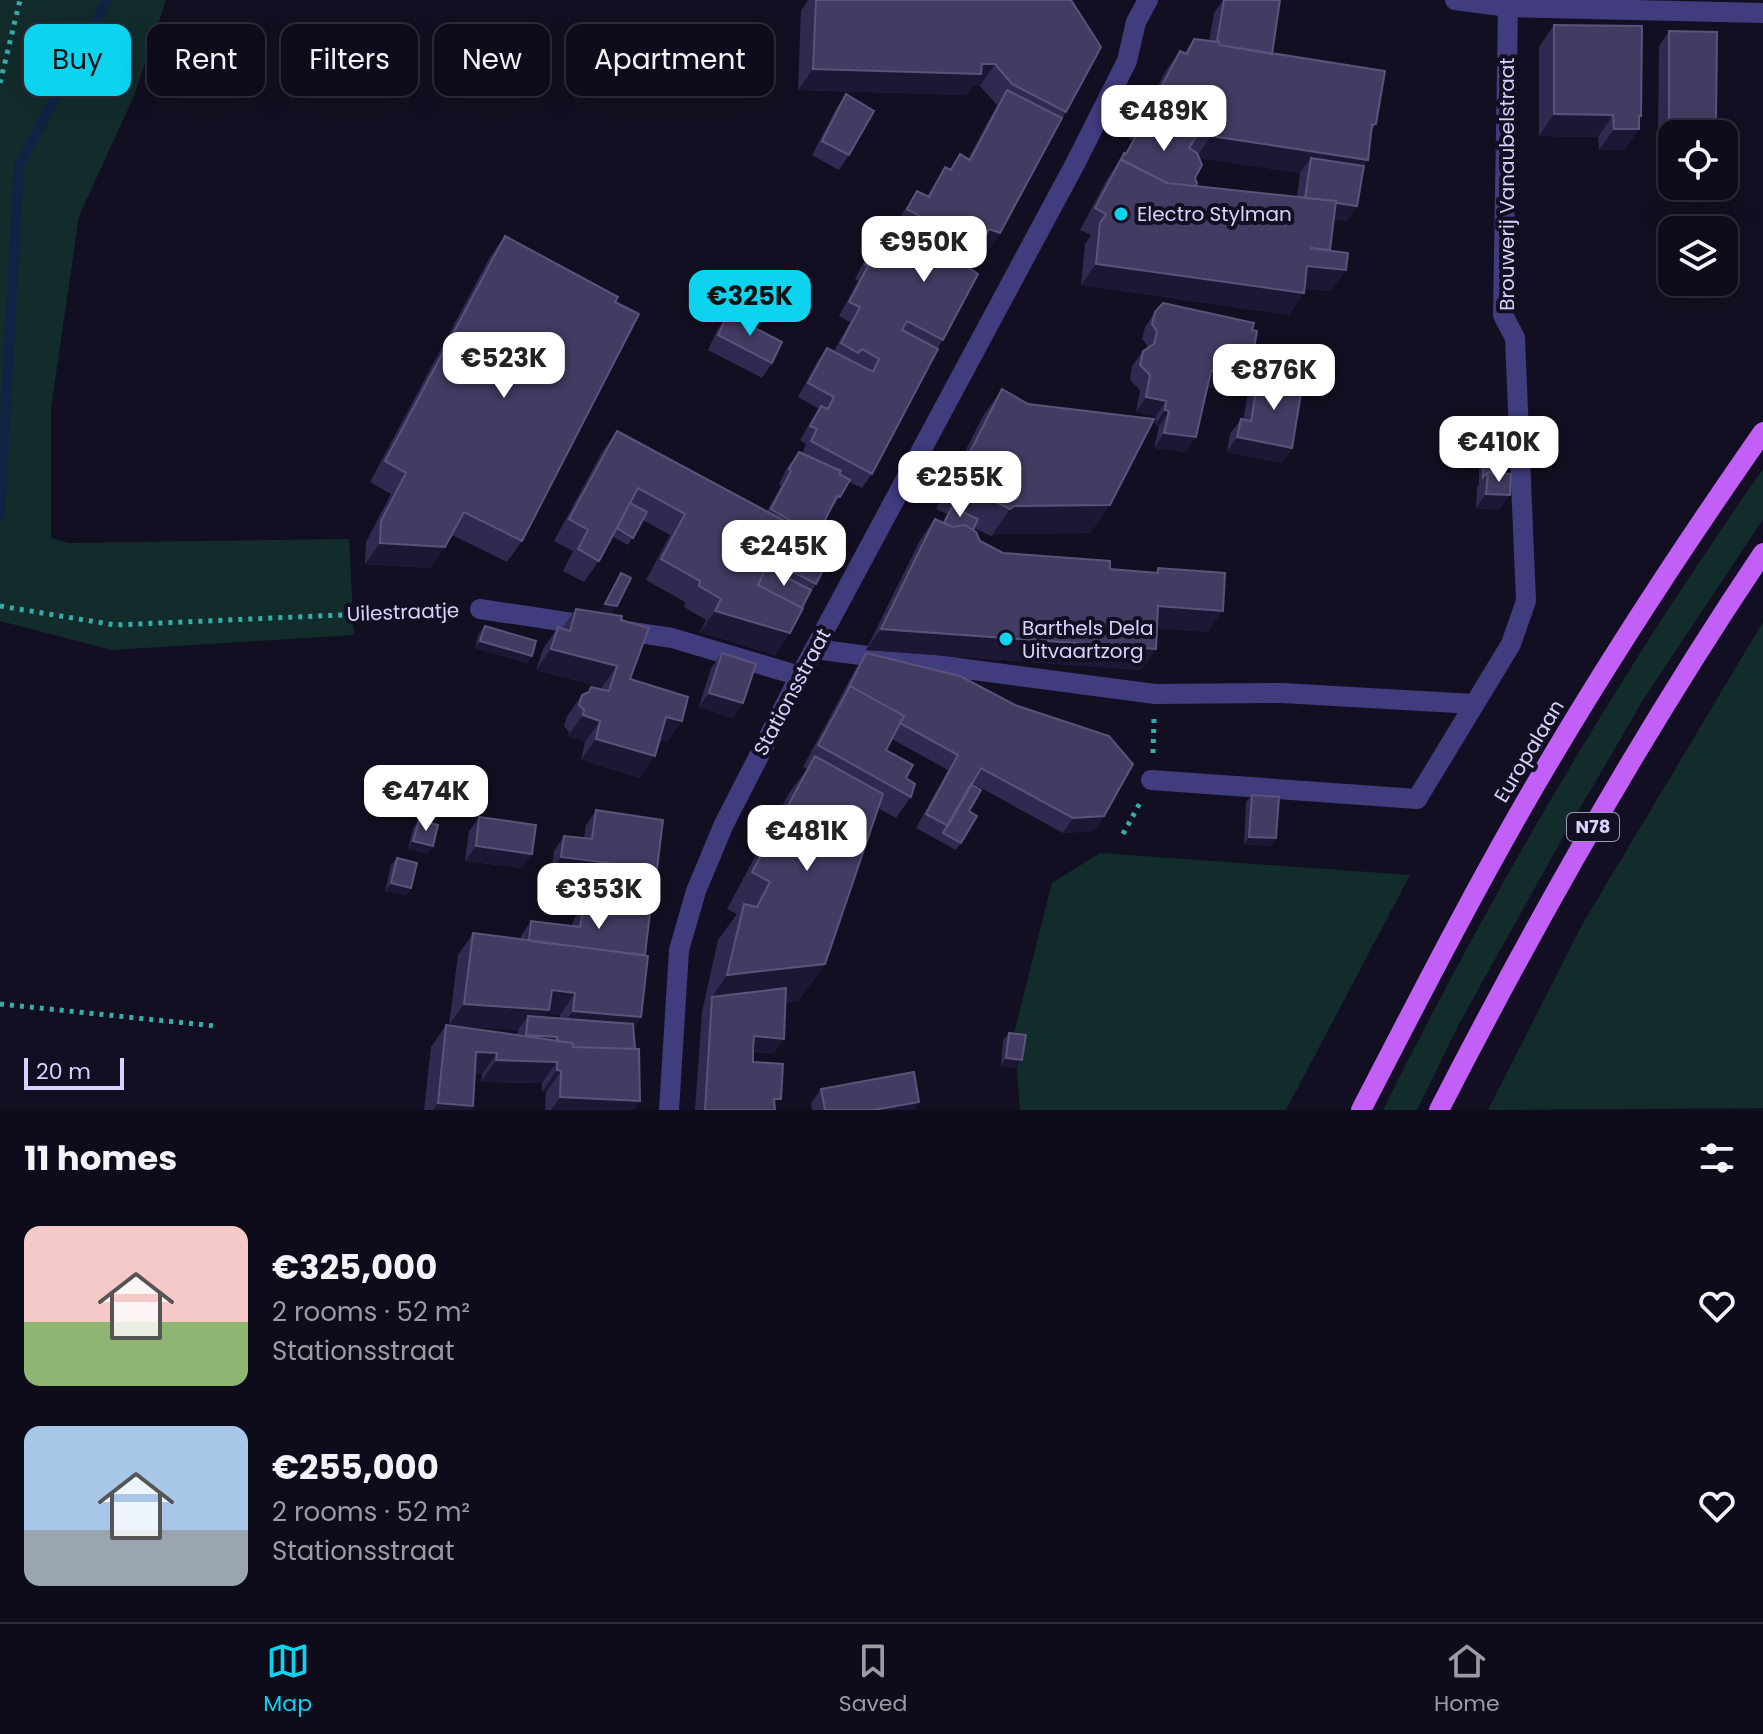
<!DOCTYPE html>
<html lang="en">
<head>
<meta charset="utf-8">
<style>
  body { margin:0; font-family:Poppins,sans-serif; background:#1c1927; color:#f1f3f6; height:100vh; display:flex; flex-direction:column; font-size:30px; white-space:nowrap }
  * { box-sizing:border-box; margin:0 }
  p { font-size:26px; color:#9b9ba2 }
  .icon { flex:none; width:44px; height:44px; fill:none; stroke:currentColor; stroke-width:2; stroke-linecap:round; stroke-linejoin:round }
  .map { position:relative; height:1110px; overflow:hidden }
  .sheet { display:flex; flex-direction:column; background:#0e0b1a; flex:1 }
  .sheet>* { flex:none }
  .banner { position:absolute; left:24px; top:24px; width:800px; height:72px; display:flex; gap:16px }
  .tools { position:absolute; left:1658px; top:120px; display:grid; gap:16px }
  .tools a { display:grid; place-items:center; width:80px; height:80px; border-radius:16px; background:#0e0b1a; box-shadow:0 8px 32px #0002,0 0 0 2px #2e2b39; font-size:40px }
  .scale { position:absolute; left:24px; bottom:20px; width:100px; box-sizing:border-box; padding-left:8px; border:4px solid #d8d2fd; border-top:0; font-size:22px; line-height:28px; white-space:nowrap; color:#d8d2fd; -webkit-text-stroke:6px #130f22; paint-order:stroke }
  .price { position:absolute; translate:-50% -68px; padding:0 18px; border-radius:16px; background:#fff; color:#222; font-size:26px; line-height:52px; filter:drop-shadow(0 2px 4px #0008) }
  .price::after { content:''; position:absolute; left:50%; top:48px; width:24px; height:18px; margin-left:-12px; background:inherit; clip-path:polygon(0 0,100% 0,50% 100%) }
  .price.active { background:#0dd3ee; color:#111 }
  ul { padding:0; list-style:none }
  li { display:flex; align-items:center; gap:24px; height:200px; padding:0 24px }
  li span { display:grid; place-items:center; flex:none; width:224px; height:160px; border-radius:16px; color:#555 }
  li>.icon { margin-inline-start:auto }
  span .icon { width:96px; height:96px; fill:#fffc; stroke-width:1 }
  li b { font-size:34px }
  h2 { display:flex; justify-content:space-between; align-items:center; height:96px; padding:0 24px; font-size:34px }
  .tag { padding:0 28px; border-radius:16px; background:#0e0b1a; box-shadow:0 8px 32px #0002,0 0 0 2px #2e2b39; font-size:28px; line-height:72px }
  .tag.active { background:#0dd3ee; color:#111 }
  .menu { display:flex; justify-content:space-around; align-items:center; height:112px; border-top:2px solid #2e2b39; background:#0e0b1a; font-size:22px; color:#9b9ba2 }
  .menu a { display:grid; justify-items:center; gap:4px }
  .menu .active { color:#0dd3ee }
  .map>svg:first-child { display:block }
</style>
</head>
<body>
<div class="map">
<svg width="1763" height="1110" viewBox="0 0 1763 1110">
  <rect width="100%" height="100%" fill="#130f22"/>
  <!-- green -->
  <path fill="#122c2b" d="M 0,0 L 166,0 L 134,96 L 79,216 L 51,408 L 51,538 L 69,543 L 349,539 L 354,635 L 112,650 L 0,621 Z
    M 1763,469 L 1763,519 L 1643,700 L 1561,841 L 1460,1022 L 1417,1110 L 1383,1110 C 1494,887 1620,673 1763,469 Z
    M 1763,622 L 1763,1108 L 1488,1110 L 1582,925 Z
    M 1100,853 L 1410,875 L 1286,1110 L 1020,1110 L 1014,1033 L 1052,883 Z"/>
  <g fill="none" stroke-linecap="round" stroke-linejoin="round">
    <!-- stream -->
    <path stroke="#102345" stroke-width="10" d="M 0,515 L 19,165 L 107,0"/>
    <!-- path -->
    <path stroke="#35aea9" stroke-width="5" stroke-dasharray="4 6" stroke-linecap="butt" d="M 0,83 L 20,0
      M 0,606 L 115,625 L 455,610
      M 1153,753 L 1154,719
      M 1123,834 L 1141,801
      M 0,1004 L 215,1026"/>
    <!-- service -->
    <path stroke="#403c7e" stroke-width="20" d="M 815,649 L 1155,694 L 1282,693 L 1474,704
      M 1151,780 L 1417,799 L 1511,644 L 1526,601 L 1515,338 L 1503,315 L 1508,7"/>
    <!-- minor -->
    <path stroke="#403c7e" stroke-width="20" d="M 1455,0 L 1508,7 L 1763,13
      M 480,609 L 672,638 L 800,676
      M 669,1110 L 679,950 L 696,891 L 724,824 L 800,676 L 1075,164 L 1127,61 L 1136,22 L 1148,0"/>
    <!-- primary -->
    <path stroke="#c15ff7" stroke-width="20" d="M 1361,1110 C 1417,1002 1472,894 1533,789 C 1604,667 1682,548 1763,432
      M 1439,1110 C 1537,919 1643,731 1763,553"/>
  </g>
  <!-- wall -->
  <path fill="#31294f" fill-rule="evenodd" d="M 808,0 L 1071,0 L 1066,112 L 1000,233 L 990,248 L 981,244 L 969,268 L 943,340 L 937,349 L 872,474 L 862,488 L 849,482 L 830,512 L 816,538 L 816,584 L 775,655 L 700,632 L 706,620 L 684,607 L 685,602 L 646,580 L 670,535 L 643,520 L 628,545 L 612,536 L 599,561 L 584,582 L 563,571 L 573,551 L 554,541 L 602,452 L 617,431 L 767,511 L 781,486 L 779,484 L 788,466 L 799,452 L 802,453 L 806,444 L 800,440 L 811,421 L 819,409 L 798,397 L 817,362 L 827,348 L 834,351 L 850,322 L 839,316 L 858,281 L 855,279 L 865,259 L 875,244 L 898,256 L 912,232 L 896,224 L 907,206 L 917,191 L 927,196 L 945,167 L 949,170 L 960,154 L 968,159 L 997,105 L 980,86 L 973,86 L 966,95 L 798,90 L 801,10 Z
    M 1223,0 L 1280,0 L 1272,54 L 1376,124 L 1371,131 L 1364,166 L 1347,221 L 1334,219 L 1330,251 L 1331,291 L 1304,289 L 1289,315 L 1081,285 L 1085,244 L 1091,235 L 1080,230 L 1106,181 L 1124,153 L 1125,154 L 1132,141 L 1129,139 L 1133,131 L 1139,123 L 1165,72 L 1180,51 L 1184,53 L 1194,39 L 1209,41 L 1214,13 ZM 1199,158 L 1300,173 L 1297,197 L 1196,186 L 1195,178 Z
    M 1554,25 L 1639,120 L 1639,129 L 1624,150 L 1599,150 L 1598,137 L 1539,136 L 1539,47 Z
    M 1669,31 L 1716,121 L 1658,135 L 1659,46 Z
    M 846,94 L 849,155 L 839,170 L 812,155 L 836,109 Z
    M 505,236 L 522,541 L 507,562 L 452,535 L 445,547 L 430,568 L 365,564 L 366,542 L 391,494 L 370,482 L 490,257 Z
    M 1155,312 L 1252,330 L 1254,348 L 1236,378 L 1226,390 L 1207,387 L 1186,452 L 1154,448 L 1159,426 L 1155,425 L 1156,416 L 1136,412 L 1140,390 L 1130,380 L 1132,366 L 1143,351 L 1146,349 L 1147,345 L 1142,339 L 1145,327 Z
    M 728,314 L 772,363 L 762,378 L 708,350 L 718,329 Z
    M 1259,374 L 1292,448 L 1282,463 L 1227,452 L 1230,434 L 1241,419 L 1243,420 L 1249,389 Z
    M 1002,389 L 1110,505 L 1090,533 L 995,534 L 991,536 L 974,528 L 973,530 L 980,541 L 1003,553 L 1110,569 L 1155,573 L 1158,568 L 1208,632 L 1157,628 L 1156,649 L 1141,670 L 866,650 L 920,540 L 935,519 L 943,522 L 947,514 L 936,509 L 983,416 Z
    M 1484,434 L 1499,510 L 1476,508 L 1477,487 L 1479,485 L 1479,442 Z
    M 576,609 L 621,620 L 630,679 L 682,721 L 667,742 L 659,740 L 640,778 L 581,760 L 585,742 L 568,736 L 569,732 L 564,726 L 567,716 L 582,695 L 587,693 L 591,687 L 602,689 L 602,687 L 536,670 L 543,649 L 558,627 L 562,628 Z
    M 485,626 L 532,656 L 527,663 L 475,648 L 479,633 Z
    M 722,653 L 743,703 L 733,718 L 699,707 L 711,668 Z
    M 866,653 L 1104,816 L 1094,831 L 1063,833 L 972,783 L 969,811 L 961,843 L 956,850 L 916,828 L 948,770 L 892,739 L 886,750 L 906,778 L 911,797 L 896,818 L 878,808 L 799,1001 L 786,1002 L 774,1053 L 753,1052 L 753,1062 L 775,1110 L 695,1110 L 702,1012 L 718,940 L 737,914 L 727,909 L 789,793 L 807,769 L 803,767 L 856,668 Z
    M 1252,795 L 1271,846 L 1244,844 L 1246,802 Z
    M 596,810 L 657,869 L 646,884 L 551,872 L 554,851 L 564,836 L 584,838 L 586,825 Z
    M 479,817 L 522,868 L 465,861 L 469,831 Z
    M 419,820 L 427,854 L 408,849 L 413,828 Z
    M 397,858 L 411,888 L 406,895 L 385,891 L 391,865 Z
    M 584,904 L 645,955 L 641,1017 L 634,1028 L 634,1110 L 545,1110 L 546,1092 L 542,1092 L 542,1083 L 481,1082 L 482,1074 L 475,1074 L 473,1106 L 470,1110 L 424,1110 L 431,1047 L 446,1025 L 517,1035 L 518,1030 L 449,1025 L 458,955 L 473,933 L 521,940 L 521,936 L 531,921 L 572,926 L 574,919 ZM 547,1013 L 560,1015 L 560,1018 L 544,1017 Z
    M 1009,1033 L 1016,1068 L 1001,1066 L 1003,1040 Z
    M 821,1089 L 919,1102 L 914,1110 L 812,1110 L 811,1103 Z"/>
  <!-- shaded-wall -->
  <path fill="#1d1735" d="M 982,64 L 995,64 L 980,86 L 973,86 L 966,95 L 798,90 L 813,69 Z
    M 1554,114 L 1613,115 L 1598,137 L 1539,136 Z
    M 1639,116 L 1641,116 L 1632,129 L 1639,129 L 1624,150 L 1599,150 L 1614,129 Z
    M 1669,120 L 1716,121 L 1707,134 L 1658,135 Z
    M 1211,136 L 1368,160 L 1353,181 L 1311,158 L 1300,173 L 1196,158 Z
    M 1305,198 L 1357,206 L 1347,221 L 1294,213 Z
    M 989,229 L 1000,233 L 990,248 L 979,243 Z
    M 1310,248 L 1346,270 L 1331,291 L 1292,288 Z
    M 1096,264 L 1304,293 L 1289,315 L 1081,285 Z
    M 1247,364 L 1226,390 L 1201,386 L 1211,371 Z
    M 1146,397 L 1166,401 L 1156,416 L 1136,412 Z
    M 1165,410 L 1169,411 L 1159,426 L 1155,425 Z
    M 1164,433 L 1196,437 L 1186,452 L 1154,448 Z
    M 1237,437 L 1292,448 L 1282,463 L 1227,452 Z
    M 1486,494 L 1510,495 L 1499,510 L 1476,508 Z
    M 1110,505 L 1090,533 L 995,534 L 991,536 L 1010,509 L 1014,506 Z
    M 380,543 L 445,547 L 430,568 L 365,564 Z
    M 605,604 L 617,606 L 612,613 L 599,611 Z
    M 1158,606 L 1223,611 L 1208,632 L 1143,628 Z
    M 715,611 L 790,633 L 775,655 L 700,632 Z
    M 881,629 L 1156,649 L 1141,670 L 866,650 Z
    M 480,641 L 532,656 L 527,663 L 475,648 Z
    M 551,649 L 617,666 L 602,687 L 536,670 Z
    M 709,693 L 743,703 L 733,718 L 699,707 Z
    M 583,715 L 600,721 L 585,742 L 568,736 Z
    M 666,717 L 682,721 L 667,742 L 651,738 Z
    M 596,739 L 655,756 L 640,778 L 581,760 Z
    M 1104,816 L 1094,831 L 1063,833 L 1073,818 Z
    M 1249,837 L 1276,838 L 1271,846 L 1244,844 Z
    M 413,841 L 433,846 L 427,854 L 408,849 Z
    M 476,846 L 532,854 L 522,868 L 465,861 Z
    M 561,857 L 657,869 L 646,884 L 551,872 Z
    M 391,883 L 411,888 L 406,895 L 385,891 Z
    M 825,964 L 799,1001 L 711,1011 L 712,997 L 727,975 Z
    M 552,990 L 575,993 L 560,1015 L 547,1013 L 534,1031 L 528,1016 L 518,1030 L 449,1025 L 464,1004 Z
    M 573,1011 L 641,1017 L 626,1038 L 558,1033 Z
    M 526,1035 L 557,1037 L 547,1052 L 516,1049 Z
    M 754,1036 L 784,1039 L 774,1053 L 744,1051 Z
    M 558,1047 L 558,1063 L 556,1063 L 542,1083 L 481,1082 L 496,1060 Z
    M 476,1052 L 497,1053 L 482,1074 L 461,1074 Z
    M 1006,1058 L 1022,1060 L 1016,1068 L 1001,1066 Z
    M 557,1070 L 561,1071 L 546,1092 L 542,1092 Z
    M 560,1097 L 640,1101 L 634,1110 L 551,1110 Z
    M 919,1102 L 914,1110 L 874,1110 Z
    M 438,1103 L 473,1106 L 470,1110 L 433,1110 Z"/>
  <!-- building -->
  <path fill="#433b62" stroke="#5a537a" stroke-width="2" d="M 816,0 L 1071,0 L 1101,47 L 1066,112 L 1012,84 L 995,64 L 982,64 L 981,74 L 813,69 Z
    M 1224,0 L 1280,0 L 1272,54 L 1220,45 L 1219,42 L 1217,41 Z
    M 1554,25 L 1642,26 L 1641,116 L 1639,116 L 1639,129 L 1614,129 L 1613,115 L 1554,114 Z
    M 1669,31 L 1717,32 L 1716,121 L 1669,120 Z
    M 1194,39 L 1219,42 L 1220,45 L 1385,71 L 1376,124 L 1372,125 L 1368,160 L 1211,136 L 1152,105 L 1180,51 L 1187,54 Z
    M 1007,90 L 1062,118 L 1000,233 L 989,229 L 969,268 L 978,274 L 943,340 L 907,321 L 902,330 L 938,349 L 872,474 L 811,441 L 817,429 L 810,426 L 821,406 L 828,409 L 834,397 L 808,383 L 827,348 L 873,372 L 879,359 L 862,349 L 858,353 L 841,343 L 860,307 L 849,302 L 868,266 L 865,265 L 875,244 L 899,257 L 923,218 L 907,209 L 917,191 L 929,197 L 945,167 L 951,170 L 960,154 L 970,160 Z
    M 846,94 L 874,111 L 849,155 L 822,141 Z
    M 1150,114 L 1196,137 L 1189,148 L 1197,153 L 1202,165 L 1195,178 L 1197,183 L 1196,186 L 1167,183 L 1121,160 L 1124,153 L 1126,154 L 1142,126 L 1140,125 L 1144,117 L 1147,118 Z
    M 1311,158 L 1364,166 L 1357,206 L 1336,203 L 1336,201 L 1305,198 Z
    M 1121,159 L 1167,183 L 1336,201 L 1330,250 L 1310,248 L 1348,253 L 1346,270 L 1307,266 L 1304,293 L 1096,264 L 1100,223 L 1106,214 L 1095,208 Z
    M 505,236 L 618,297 L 615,302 L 639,314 L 522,541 L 464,512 L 445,547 L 380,543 L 381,521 L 406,473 L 385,461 Z
    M 1163,303 L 1254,323 L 1252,330 L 1257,331 L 1254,348 L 1250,348 L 1247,364 L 1236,376 L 1211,371 L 1196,437 L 1164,433 L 1169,411 L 1165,410 L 1166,401 L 1146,397 L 1150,375 L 1140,365 L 1143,351 L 1154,344 L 1157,331 L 1152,324 L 1155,312 Z
    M 728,314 L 782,342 L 772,363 L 718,335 Z
    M 1259,374 L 1303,381 L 1292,448 L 1237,437 L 1241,419 L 1251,421 Z
    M 1002,389 L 1028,404 L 1154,419 L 1110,505 L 1014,506 L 1010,509 L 955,482 Z
    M 617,431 L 835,548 L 816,584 L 734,540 L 729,546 L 765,570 L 758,585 L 803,608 L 790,633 L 715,611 L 721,599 L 699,586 L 700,581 L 661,559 L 685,514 L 638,488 L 599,561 L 578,549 L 588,530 L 569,519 Z
    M 1484,434 L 1503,435 L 1503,473 L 1488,472 L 1483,477 Z
    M 799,452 L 841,471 L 839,474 L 850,480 L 840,497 L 837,496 L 816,538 L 790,524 L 791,521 L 771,509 L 791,471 L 789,469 Z
    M 1488,472 L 1511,474 L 1510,495 L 1486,494 Z
    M 630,503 L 647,512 L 633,538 L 617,528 Z
    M 952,507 L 978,519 L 973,530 L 965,525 L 952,527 L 944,523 Z
    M 935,519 L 952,527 L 965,525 L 976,532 L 980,541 L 1003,553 L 1110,561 L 1110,569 L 1158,573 L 1158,568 L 1225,573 L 1223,611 L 1158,606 L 1156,649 L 881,629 Z
    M 766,567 L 811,590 L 802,608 L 758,585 Z
    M 621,573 L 631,578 L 617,606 L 605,604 Z
    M 576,609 L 622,616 L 621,620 L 649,628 L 630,679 L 688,697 L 682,721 L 666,717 L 655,756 L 596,739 L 600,721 L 583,715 L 584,710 L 579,705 L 582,695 L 589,692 L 591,687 L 609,691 L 617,666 L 551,649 L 558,627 L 570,631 Z
    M 485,626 L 536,641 L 532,656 L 480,641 Z
    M 722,653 L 756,664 L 743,703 L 709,693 Z
    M 866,653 L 960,676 L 1015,705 L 1109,736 L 1133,764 L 1104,816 L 1073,818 L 981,768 L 948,826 L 926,814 L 958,755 L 900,723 L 904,716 L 850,686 L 846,693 Z
    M 850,686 L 904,716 L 886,750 L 913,765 L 906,778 L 915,784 L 911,797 L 818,745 Z
    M 815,756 L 883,794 L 825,964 L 727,975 L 744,904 L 757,907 L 770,882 L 752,872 Z
    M 971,784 L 981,790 L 969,811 L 977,816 L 961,843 L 943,833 Z
    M 1252,795 L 1279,797 L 1276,838 L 1249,837 Z
    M 596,810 L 663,820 L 657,869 L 561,857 L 564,836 L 592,839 Z
    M 479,817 L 536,825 L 532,854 L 476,846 Z
    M 419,820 L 438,825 L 433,846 L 413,841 Z
    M 397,858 L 417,863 L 411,888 L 391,883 Z
    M 584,904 L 650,913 L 645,955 L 529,941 L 531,921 L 580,927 Z
    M 473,933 L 648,956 L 641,1017 L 573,1011 L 575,993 L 552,990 L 549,1010 L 464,1004 Z
    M 786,988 L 784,1039 L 754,1036 L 753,1049 L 753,1062 L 783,1064 L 781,1099 L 774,1099 L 775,1110 L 705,1110 L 712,997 Z
    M 528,1016 L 633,1024 L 635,1049 L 573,1047 L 573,1043 L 557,1041 L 557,1037 L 526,1035 Z
    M 446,1025 L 573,1043 L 573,1047 L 639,1049 L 640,1101 L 560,1097 L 561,1071 L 557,1070 L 557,1062 L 496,1060 L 497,1053 L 476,1052 L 473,1106 L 438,1103 Z
    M 1009,1033 L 1026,1035 L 1022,1060 L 1006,1058 Z
    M 914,1072 L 919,1102 L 874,1110 L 825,1110 L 821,1089 Z"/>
  <!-- markers -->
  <g fill="#0dd3ee" stroke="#130f22" stroke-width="3">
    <circle cx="1121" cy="214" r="8"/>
    <circle cx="1006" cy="639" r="8"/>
  </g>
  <g text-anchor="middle" stroke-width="8" stroke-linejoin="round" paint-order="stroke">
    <!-- shield labels -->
    <rect fill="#130f22" stroke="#9d98bb" stroke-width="2" x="1567" y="813" width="52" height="28" rx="6"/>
    <g font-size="18" font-weight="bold" fill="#d8d2fd">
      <text x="1593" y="833">N78</text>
    </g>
    <!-- street labels -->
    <g font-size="20" fill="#d8d2fd" stroke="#130f22">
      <text transform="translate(1507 184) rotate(-90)" y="7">Brouwerij Vanaubelstraat</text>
      <text transform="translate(403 612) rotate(-2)" y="7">Uilestraatje</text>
      <text transform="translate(792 692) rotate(-62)" y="7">Stationsstraat</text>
      <text transform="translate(1529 751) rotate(-59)" y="7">Europalaan</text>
    </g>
    <!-- poi labels -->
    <g font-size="20" fill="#d8d2fd" stroke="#130f22" text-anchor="start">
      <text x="1137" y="221">Electro Stylman</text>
      <text x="1022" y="635">Barthels Dela<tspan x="1022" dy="23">Uitvaartzorg</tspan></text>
    </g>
  </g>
</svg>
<div class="tools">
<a><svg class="icon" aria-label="locate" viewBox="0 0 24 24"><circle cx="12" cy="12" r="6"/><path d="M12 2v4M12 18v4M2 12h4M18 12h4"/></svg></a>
<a><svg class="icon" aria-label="layers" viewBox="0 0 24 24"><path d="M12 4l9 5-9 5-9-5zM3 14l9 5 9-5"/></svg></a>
</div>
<div class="scale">20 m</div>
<b class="price" style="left:1164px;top:153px">€489K</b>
<b class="price" style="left:924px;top:284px">€950K</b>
<b class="price active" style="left:750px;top:338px">€325K</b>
<b class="price" style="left:504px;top:400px">€523K</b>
<b class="price" style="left:1274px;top:412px">€876K</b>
<b class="price" style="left:1499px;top:484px">€410K</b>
<b class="price" style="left:960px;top:519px">€255K</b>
<b class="price" style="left:784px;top:588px">€245K</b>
<b class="price" style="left:426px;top:833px">€474K</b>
<b class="price" style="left:807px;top:873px">€481K</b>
<b class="price" style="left:599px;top:931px">€353K</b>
<div class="banner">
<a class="tag active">Buy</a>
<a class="tag">Rent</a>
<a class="tag">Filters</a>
<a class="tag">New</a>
<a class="tag">Apartment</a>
</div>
</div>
<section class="sheet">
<h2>11 homes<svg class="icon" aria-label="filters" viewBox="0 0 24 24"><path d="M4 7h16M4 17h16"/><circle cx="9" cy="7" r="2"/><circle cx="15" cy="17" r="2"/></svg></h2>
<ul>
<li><span style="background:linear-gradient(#f6c9c9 60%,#8fb573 0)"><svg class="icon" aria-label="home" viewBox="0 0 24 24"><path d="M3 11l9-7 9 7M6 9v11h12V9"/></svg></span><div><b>€325,000</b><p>2 rooms · 52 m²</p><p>Stationsstraat</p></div><svg class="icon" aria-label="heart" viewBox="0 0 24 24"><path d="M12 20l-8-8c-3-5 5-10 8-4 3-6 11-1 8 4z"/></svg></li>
<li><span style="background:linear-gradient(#a9c7e8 65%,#9aa5b1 0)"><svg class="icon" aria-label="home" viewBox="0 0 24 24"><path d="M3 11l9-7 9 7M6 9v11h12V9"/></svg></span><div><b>€255,000</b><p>2 rooms · 52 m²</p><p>Stationsstraat</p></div><svg class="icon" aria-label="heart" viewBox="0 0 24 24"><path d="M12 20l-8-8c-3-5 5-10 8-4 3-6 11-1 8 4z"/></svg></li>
</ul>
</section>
<nav class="menu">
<a class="active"><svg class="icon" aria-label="map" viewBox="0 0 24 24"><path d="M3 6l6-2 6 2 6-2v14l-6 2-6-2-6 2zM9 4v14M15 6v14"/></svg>Map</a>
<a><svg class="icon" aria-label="saved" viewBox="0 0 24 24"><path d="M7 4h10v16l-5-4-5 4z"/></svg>Saved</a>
<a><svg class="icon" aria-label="home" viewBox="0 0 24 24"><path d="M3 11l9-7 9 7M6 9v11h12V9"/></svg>Home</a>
</nav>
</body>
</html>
